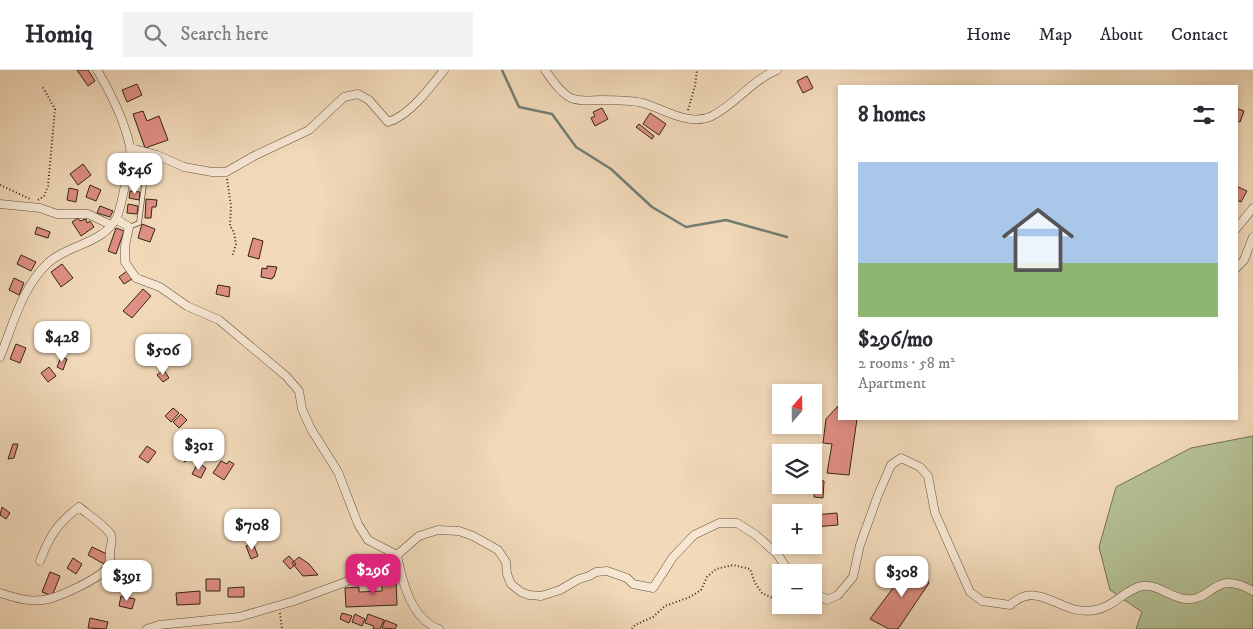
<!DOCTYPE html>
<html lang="en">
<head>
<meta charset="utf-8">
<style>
  body { margin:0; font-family:"IM FELL DW Pica",serif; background:#f2f2f3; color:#2b2b33; height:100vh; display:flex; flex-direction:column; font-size:19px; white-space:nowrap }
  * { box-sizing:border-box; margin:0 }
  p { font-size:16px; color:#7c7c81 }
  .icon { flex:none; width:28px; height:28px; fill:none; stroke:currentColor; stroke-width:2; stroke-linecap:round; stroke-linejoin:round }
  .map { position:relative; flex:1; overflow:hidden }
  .sheet { position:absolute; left:838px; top:15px; width:400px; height:335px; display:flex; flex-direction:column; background:#fff; border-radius:0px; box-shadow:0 2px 8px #0003 }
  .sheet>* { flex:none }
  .needle { width:32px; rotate:20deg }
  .fabs { position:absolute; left:772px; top:314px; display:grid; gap:10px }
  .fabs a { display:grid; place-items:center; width:50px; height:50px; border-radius:0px; background:#fff; box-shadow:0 2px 8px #0003; font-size:25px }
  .price { position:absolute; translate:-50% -42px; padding:0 11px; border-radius:10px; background:#fff; color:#222; font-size:16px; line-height:32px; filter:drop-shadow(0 1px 2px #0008) }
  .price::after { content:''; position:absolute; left:50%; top:30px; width:15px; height:11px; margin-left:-8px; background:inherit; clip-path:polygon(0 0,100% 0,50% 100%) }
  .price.on { background:#db2777; color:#fff }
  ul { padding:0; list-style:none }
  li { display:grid; align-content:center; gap:10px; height:265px; padding:0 20px }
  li+li { border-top:1px solid #e1e1e2 }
  li span { display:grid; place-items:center; height:155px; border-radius:0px; color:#555 }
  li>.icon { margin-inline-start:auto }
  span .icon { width:90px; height:90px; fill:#fffc; stroke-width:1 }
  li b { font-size:21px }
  h2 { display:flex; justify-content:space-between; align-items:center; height:60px; padding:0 20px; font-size:21px }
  header { display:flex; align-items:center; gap:30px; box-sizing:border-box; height:70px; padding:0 25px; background:#fff; border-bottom:1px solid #e1e1e2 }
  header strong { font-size:24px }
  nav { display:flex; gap:28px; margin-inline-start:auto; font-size:18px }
  .search { width:350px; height:45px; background:#f2f2f3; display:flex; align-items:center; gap:12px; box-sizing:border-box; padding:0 18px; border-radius:0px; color:#7c7c81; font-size:19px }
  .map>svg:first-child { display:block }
</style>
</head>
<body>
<header>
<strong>Homiq</strong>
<div class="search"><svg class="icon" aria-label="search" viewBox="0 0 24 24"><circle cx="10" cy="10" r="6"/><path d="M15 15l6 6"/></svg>Search here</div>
<nav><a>Home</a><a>Map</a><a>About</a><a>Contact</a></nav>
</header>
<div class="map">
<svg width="1253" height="559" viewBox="0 0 1253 559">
  <rect width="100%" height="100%" fill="#f1d9b9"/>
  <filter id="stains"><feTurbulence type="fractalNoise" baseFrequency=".004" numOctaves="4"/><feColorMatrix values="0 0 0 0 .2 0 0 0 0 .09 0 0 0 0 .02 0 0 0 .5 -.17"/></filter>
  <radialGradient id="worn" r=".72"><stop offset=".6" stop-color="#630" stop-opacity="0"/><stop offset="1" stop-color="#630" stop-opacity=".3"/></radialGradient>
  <!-- green -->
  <path fill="#b4c094" stroke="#747254" d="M 1253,366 L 1253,559 L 1136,559 L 1142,542 L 1110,520 L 1099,477 L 1116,417 L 1191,378 Z"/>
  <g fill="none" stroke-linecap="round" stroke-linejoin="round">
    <!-- stream -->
    <path stroke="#727e73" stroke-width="2.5" d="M 502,0 L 519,37 L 552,44 L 576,77 L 611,99 L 652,137 L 686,157 L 726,150 L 787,167"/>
  </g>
  <!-- building -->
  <path fill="#df8e84" stroke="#342514" d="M 77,0 L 88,0 L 95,11 L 88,16 Z
    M 807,6 L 813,18 L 803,23 L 797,11 Z
    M 137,14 L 142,25 L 127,32 L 122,20 Z
    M 602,38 L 608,49 L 595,56 L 591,48 L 595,46 L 593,42 Z
    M 1236,38 L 1244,41 L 1240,52 L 1236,50 Z
    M 143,41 L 147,51 L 159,46 L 168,70 L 145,78 L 133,44 Z
    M 650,43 L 666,54 L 659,65 L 643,54 Z
    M 639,54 L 654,66 L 652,69 L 636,57 Z
    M 83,94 L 91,105 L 78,115 L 70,104 Z
    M 90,115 L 101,120 L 96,131 L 86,127 Z
    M 1236,116 L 1247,121 L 1241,132 L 1236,130 Z
    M 69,118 L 78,120 L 76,132 L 67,130 Z
    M 130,121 L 140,122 L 139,130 L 129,128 Z
    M 146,129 L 157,130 L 156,137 L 152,137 L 151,148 L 145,148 Z
    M 128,134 L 138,136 L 137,144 L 127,143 Z
    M 100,136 L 113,141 L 110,147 L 97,143 Z
    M 78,148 L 80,151 L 86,149 L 87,153 L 90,151 L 94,157 L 81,166 L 72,152 Z
    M 142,154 L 155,159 L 150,172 L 138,168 Z
    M 37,157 L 50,162 L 48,168 L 35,164 Z
    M 116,158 L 124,161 L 116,184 L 108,181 Z
    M 253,168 L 263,171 L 259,189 L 248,186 Z
    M 21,185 L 36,192 L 31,201 L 17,194 Z
    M 62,194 L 73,208 L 61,217 L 51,202 Z
    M 267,196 L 277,197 L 274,207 L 273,207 L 272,209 L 261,207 L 262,198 L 267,199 Z
    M 127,201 L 132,209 L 124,214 L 119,207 Z
    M 14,208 L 24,213 L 19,225 L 9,220 Z
    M 218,215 L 230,217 L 229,227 L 216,224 Z
    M 143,219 L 151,226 L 132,248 L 123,241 Z
    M 16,274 L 26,278 L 20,293 L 10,289 Z
    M 61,287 L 67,289 L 63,300 L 57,297 Z
    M 49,297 L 56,306 L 48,312 L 41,303 Z
    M 164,300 L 169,308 L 163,312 L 157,305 Z
    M 838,336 L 839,349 L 857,349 L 849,405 L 827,403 L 832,374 L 823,373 L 826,349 Z
    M 173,338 L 179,343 L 171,352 L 165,346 Z
    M 181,344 L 187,350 L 179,358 L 173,352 Z
    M 202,359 L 210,365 L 204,373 L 196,367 Z
    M 193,370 L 201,374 L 196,383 L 188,379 Z
    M 13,374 L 18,374 L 14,388 L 8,389 Z
    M 147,376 L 156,382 L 148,393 L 139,387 Z
    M 184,381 L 191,386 L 185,392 L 179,387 Z
    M 221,391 L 227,394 L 229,391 L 234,394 L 224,410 L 213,403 Z
    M 198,393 L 206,398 L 201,408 L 192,404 Z
    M 815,410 L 824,411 L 823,428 L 814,427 Z
    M 2,437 L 10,443 L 6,449 L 0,445 Z
    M 248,440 L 256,444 L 251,455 L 242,451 Z
    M 837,443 L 838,455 L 815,457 L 814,445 Z
    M 253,473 L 258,486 L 251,489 L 246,476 Z
    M 92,477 L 109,485 L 104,494 L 88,485 Z
    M 289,486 L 296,494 L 290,499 L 283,491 Z
    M 299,487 L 309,494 L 318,505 L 303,506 L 292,493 Z
    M 73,488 L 82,494 L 76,504 L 67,498 Z
    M 919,488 L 924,496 L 925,505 L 929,513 L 898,559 L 889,559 L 870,549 L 899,510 Z
    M 50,502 L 60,506 L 52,526 L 42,522 Z
    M 206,509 L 220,509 L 220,521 L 206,521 Z
    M 396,509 L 397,535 L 346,537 L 345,518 L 359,517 L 359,522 L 382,521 L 382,510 Z
    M 244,517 L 244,527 L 228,527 L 228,518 Z
    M 200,521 L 200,534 L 177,535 L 176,523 Z
    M 121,526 L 135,529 L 132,539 L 119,536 Z
    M 342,543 L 352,546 L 349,553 L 340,549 Z
    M 355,544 L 365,549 L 362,556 L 352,552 Z
    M 368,544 L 384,550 L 380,559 L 373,559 L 374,556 L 365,553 Z
    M 90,548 L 108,552 L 106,559 L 88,558 Z
    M 385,550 L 397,555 L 395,559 L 382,558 Z"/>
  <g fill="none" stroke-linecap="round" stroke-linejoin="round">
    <!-- lane casing -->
    <g stroke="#63523d" stroke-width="5.5">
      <path id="lane" d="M 129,157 L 139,153 L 145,107"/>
    </g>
    <!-- street casing -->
    <g stroke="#63523d" stroke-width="9">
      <path id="street" d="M 545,0 C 552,10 560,22 571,28 C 579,32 592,30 601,30 C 614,30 630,30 643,33 C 664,39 689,57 712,46 C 736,34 752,10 777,0
        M 131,78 L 157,85 L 184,97 L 212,102 L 226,102 L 254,86 L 309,60 L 344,27 L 358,24 L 369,30 L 388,52 C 409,46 430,18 444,0
        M 0,134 L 40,138 L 57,144 L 88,144 L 111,155
        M 116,149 L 129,157 L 125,176 L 125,192 L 136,208 L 160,217 L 187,236 L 219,250 L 286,306 L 299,321 L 302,339 L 311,359 L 338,402 L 358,454 L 368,470 L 397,485
        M 1236,159 L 1253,138
        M 1236,198 L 1244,190 L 1253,167
        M 0,287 C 13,255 22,217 48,193 C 63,179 85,176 102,164 C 107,161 114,153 117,147 C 121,137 132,86 130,77 C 125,52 110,21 97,0
        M 397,485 C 402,511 411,549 439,559
        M 814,522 L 827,530 L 838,525 L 853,507 L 860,475 L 878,425 L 891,395 L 901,388 L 920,397 L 928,406 L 935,443 L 970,522 L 982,531 L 1010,535 C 1041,508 1059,547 1095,540 C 1114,537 1124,520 1142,516 C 1159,514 1170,528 1186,529 C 1201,531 1208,520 1220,515 C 1230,510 1244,516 1253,521
        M 0,523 C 13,527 27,532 42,530 C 56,529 97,510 107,498 C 111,492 110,487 110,480 C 111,475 113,469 111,465 C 106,456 87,444 79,437 C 57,454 50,465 40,491
        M 147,559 L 159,555 L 239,547 L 294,531 L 343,513 L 366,502 L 376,493 L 397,485 L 419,466 L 438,460 L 459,461 L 473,466 L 498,480 L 506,492 L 507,504 L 511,514 L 521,522 L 529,525 L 541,526 L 560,520 L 579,509 L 589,506 L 596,502 L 607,501 L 627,508 L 633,514 L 653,518 L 673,487 L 694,465 L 719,453 L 737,453 L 756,465 L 778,485 L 789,502"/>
    </g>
    <!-- path -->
    <path stroke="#342514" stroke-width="2" stroke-dasharray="1 2.5" stroke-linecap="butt" d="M 688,40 L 695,16 L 697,0
      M 227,109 L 231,136 L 230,156 L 234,162 L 236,174 L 232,187
      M 0,115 L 30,129
      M 38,130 L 44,126 L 48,116 L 55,39 L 42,16
      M 280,543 L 282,559
      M 632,559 L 635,555 L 653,547 L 665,536 L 690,527 L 701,520 L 707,507 L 716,499 L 733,495 L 750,499 L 755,513 L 762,523 L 781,532"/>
    <!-- lane -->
    <use href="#lane" stroke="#f6e6d2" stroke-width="4"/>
    <!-- street -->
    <use href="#street" stroke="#f6e6d2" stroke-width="8"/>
  </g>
  <rect width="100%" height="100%" filter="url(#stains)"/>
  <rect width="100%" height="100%" fill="url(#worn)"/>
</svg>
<div class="fabs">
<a><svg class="needle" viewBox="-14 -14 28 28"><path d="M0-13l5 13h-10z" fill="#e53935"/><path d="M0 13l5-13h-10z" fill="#7c7c81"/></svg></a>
<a><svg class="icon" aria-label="layers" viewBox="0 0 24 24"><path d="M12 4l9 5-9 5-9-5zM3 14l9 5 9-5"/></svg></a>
<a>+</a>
<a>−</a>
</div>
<b class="price" style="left:135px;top:125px">$546</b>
<b class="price" style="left:62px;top:293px">$428</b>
<b class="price" style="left:163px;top:306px">$506</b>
<b class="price" style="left:199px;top:401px">$301</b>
<b class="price" style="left:252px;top:481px">$708</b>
<b class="price on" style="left:373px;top:526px">$296</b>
<b class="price" style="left:902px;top:528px">$308</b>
<b class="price" style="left:127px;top:532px">$391</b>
<section class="sheet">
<h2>8 homes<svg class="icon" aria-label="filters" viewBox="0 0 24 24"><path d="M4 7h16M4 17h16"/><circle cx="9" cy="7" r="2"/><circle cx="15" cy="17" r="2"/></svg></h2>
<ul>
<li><span style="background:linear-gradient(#a9c7e8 65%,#8fb573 0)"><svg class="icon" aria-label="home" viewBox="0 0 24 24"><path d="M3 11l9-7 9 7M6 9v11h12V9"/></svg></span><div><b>$296/mo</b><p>2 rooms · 58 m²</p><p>Apartment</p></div></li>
</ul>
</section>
</div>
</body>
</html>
